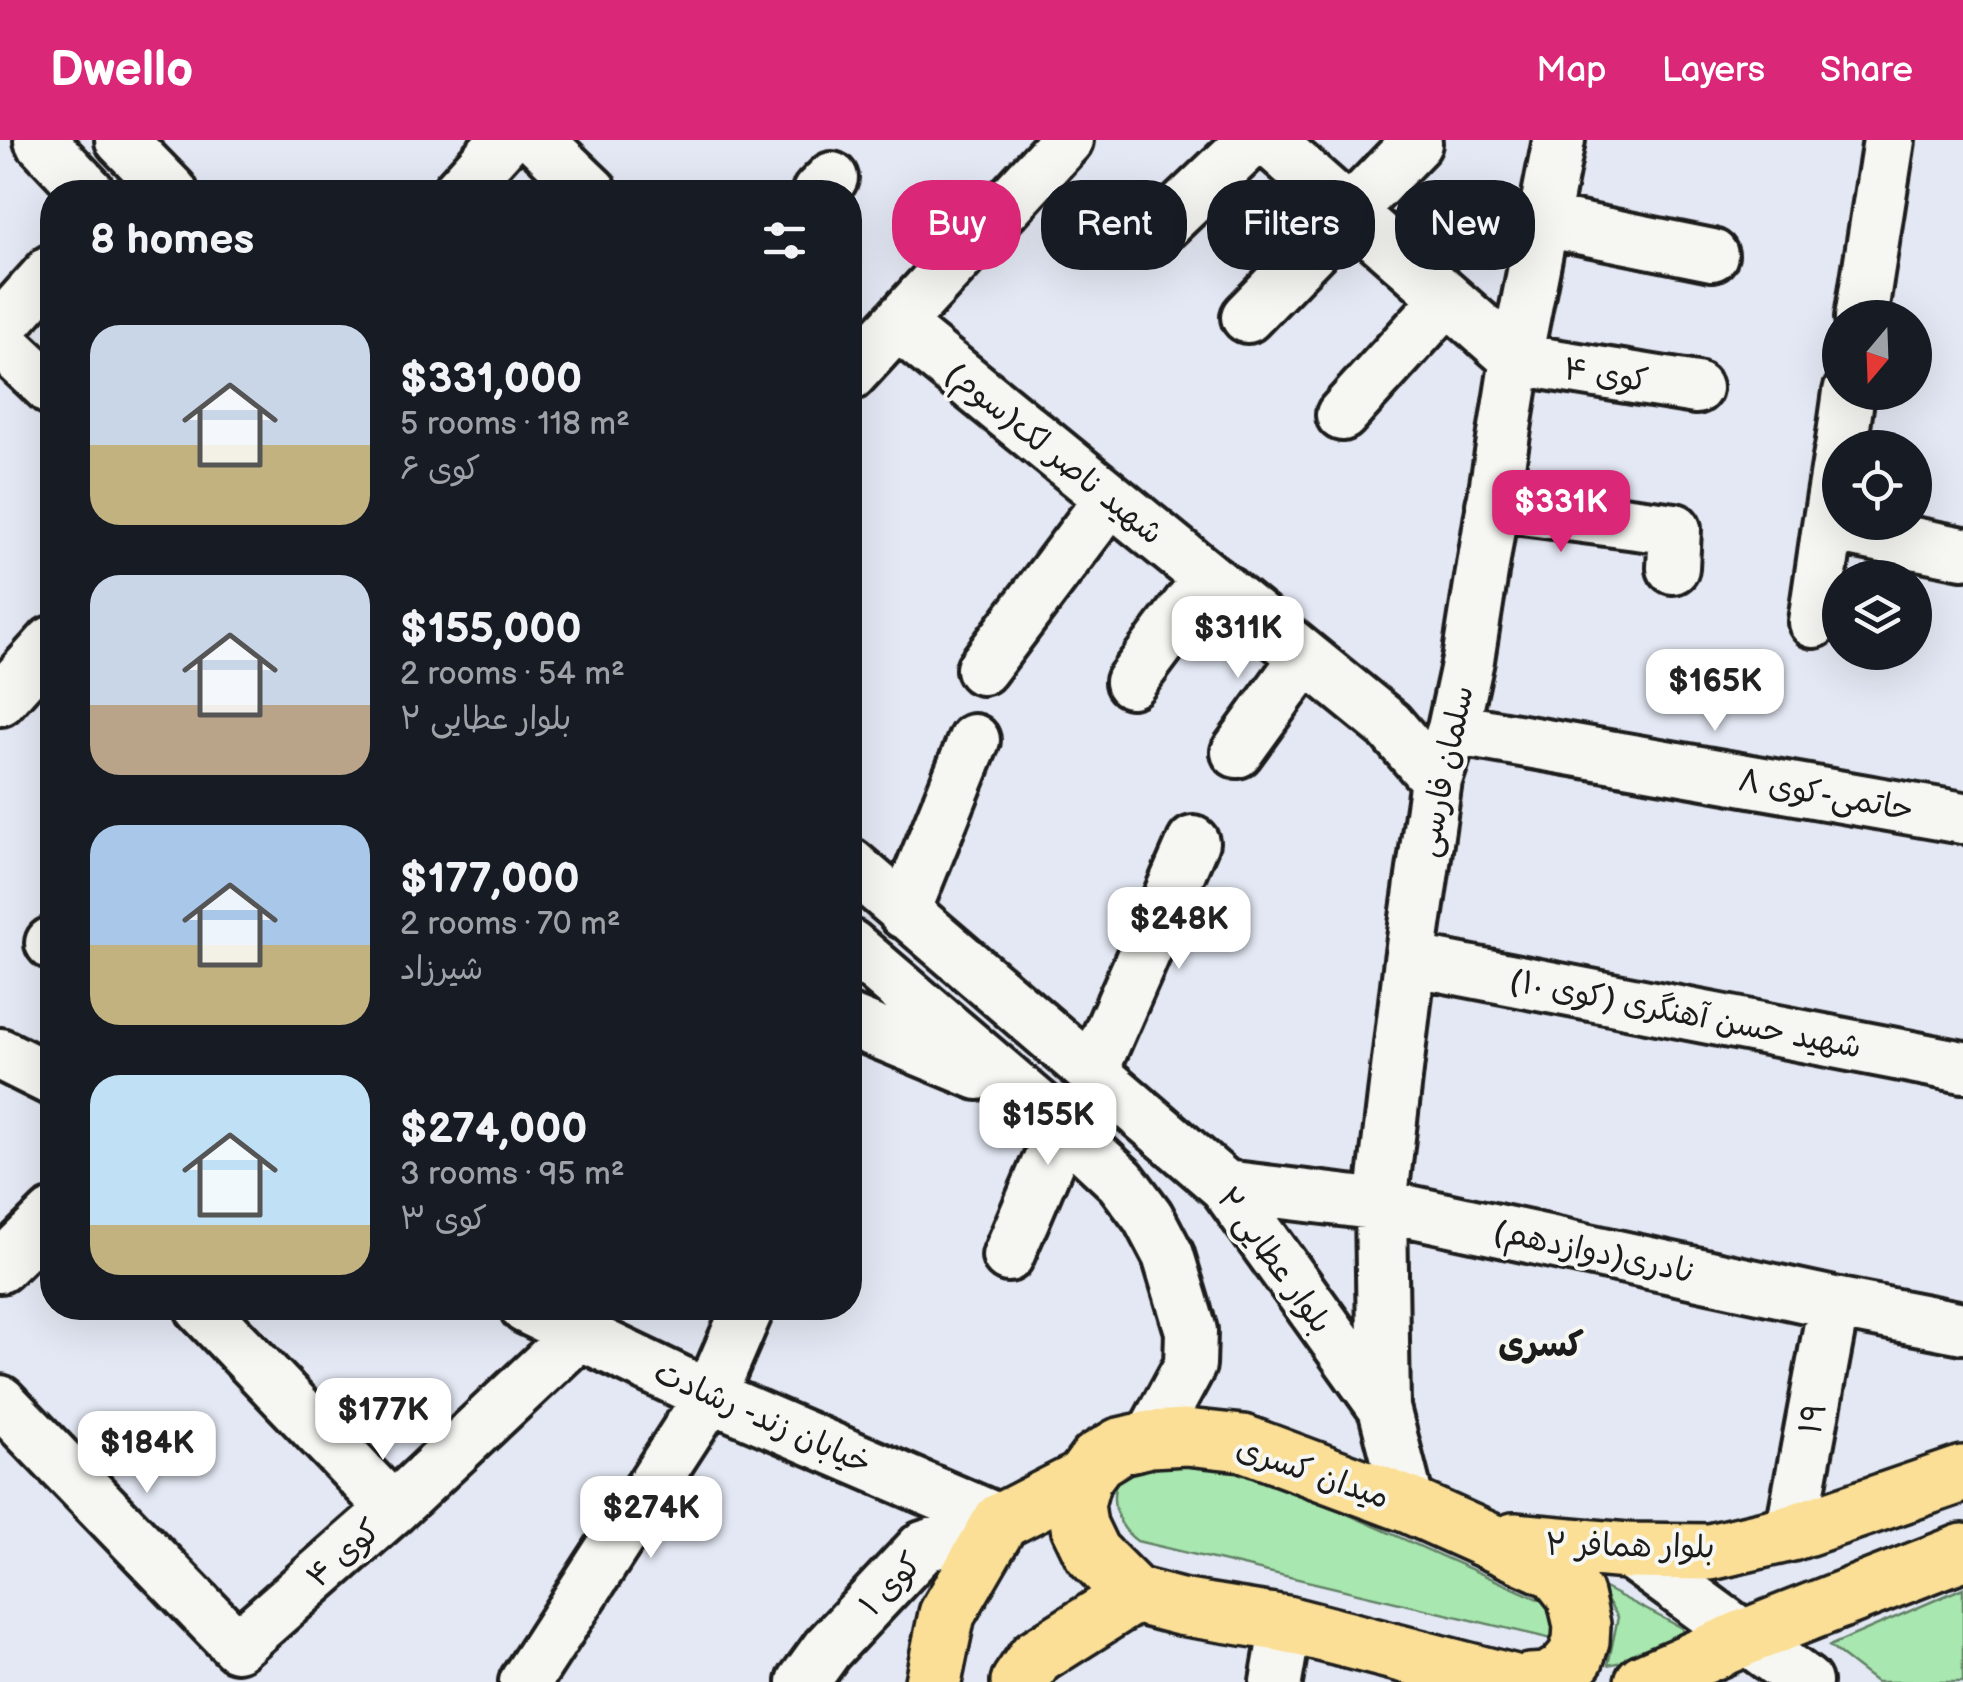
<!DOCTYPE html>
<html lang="en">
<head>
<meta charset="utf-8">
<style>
  body { margin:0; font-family:"Balsamiq Sans","Playpen Sans Arabic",sans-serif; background:#242831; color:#f1f3f6; height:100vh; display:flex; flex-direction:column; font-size:38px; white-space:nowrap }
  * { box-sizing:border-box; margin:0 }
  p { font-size:32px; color:#9ea1a6 }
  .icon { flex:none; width:55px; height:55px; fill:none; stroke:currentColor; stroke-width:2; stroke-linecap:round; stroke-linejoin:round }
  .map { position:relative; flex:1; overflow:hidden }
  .details { position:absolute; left:40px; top:40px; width:822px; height:1140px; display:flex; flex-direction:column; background:#171b24; border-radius:40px; box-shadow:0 10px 40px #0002 }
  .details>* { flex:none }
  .top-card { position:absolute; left:892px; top:40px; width:920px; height:90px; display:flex; gap:20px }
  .needle { width:65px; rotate:199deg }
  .tools { position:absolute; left:1822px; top:160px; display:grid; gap:20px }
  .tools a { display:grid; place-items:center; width:110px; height:110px; border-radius:50%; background:#171b24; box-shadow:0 10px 40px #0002; font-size:50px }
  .price { position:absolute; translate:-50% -85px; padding:0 22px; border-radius:20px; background:#fff; color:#222; font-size:32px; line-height:65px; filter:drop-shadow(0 2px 5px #0008) }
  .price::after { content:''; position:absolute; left:50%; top:60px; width:30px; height:22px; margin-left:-15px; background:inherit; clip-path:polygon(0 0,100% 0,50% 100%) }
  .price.current { background:#db2777; color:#fff }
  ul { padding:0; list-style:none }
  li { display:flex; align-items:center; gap:30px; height:250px; padding:0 50px }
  li span { display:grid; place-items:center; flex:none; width:280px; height:200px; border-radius:30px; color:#555 }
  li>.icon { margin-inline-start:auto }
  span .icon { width:120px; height:120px; fill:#fffc; stroke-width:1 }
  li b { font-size:42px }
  h2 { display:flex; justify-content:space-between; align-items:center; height:120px; padding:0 50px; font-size:42px }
  .chip { padding:0 35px; border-radius:40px; background:#171b24; box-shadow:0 10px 40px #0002; font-size:35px; line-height:90px }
  .chip.current { background:#db2777; color:#fff }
  header { display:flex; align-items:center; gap:60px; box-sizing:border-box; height:140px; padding:0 50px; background:#db2777; color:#fff }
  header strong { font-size:48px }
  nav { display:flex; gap:55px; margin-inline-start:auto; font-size:35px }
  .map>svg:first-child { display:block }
</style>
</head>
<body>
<header>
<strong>Dwello</strong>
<nav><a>Map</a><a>Layers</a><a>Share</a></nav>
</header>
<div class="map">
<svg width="1963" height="1542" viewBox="0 0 1963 1542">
  <rect width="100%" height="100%" fill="#e3e8f4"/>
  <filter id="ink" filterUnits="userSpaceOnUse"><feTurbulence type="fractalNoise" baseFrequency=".01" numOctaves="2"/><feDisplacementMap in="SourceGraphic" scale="20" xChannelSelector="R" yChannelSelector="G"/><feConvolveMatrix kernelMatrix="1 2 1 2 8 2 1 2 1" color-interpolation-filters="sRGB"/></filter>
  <g filter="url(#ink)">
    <!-- green -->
    <path fill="#a8e7af" stroke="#628266" stroke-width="2.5" d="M 1197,1317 L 1336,1369 L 1565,1471 L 1556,1500 L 1137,1401 C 1110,1382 1102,1336 1139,1321 C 1154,1315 1180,1318 1197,1317 Z
      M 1597,1444 L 1682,1488 L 1683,1509 L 1608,1525 L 1618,1477 Z
      M 1963,1448 L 1963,1542 L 1876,1542 L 1829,1506 Z"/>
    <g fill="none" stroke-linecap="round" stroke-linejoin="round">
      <!-- minor casing -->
      <g stroke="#1c1c1c" stroke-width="58">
        <path id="minor" d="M 40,0 L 89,52
          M 121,0 L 172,52
          M 538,0 L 592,52
          M 1268,0 L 1516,219 L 1696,248
          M 458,52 L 505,0
          M 818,52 L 832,38
          M 1544,81 L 1712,115
          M 1163,86 L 1253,0
          M 1247,177 L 1416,3
          M 1861,178 L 1889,0
          M 898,185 L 1389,585 L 1436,640
          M 0,188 L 52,130
          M 0,201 L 52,250
          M 850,235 L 1067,0
          M 1342,275 L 1447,159
          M 1841,308 L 1849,252
          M 1840,312 L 1828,386 L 1963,413
          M 1492,365 L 1675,389 L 1673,428
          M 1814,482 L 1828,386
          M 982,529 L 1110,359
          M 1131,542 L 1208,439
          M 0,560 L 52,502
          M 1453,589 L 1963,678
          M 1237,612 L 1305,518
          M 850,724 L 1225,1046 L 1384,1268 L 1409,1365
          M 904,773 L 974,600
          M 51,803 L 52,804
          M 850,805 L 1063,987 L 1121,1041 L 1148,1077 L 1168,1115 L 1191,1191 L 1190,1225 L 1150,1299
          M 1410,820 L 1963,927
          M 850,881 L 978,934
          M 0,914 L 52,940
          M 1093,930 L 1193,702
          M 1225,1046 L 1381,1065 L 1834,1163 L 1963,1188
          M 1008,1116 L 1063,987
          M 0,1127 L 52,1076
          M 201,1168 L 393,1369
          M 526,1168 L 710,1256 L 1001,1381
          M 0,1261 L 237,1506 L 393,1369 L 579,1194
          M 1384,1268 L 1381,1065 L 1410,820 L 1436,640 L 1453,589 L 1468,520 L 1516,219 L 1559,0
          M 1791,1393 L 1834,1163
          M 1627,1411 L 1806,1542
          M 525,1542 L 710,1256 L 748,1168
          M 803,1542 L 827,1509 L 923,1407 L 1001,1381
          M 1276,1542 L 1286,1484"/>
      </g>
      <!-- major casing -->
      <g stroke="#1c1c1c" stroke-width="62">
        <path id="major" d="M 1514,1401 L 1627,1411 L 1710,1412 L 1791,1393 L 1963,1334
          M 933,1542 L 947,1474 L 1001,1381 L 1083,1339
          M 1019,1542 L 1036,1517 L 1134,1455
          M 1511,1542 L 1286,1484 L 1180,1467 L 1134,1455 L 1092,1413 L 1079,1386 L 1076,1364 L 1083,1339 L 1097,1320 L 1120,1306 L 1150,1299 L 1186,1297 L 1243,1303 L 1409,1365 L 1556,1431 L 1575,1455 L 1582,1485 L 1581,1501 L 1576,1517 L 1564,1531 L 1548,1541 L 1530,1542
          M 1643,1542 L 1746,1497 L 1963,1412"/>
      </g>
      <!-- minor -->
      <use href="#minor" stroke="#f6f6f2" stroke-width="50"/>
      <!-- major -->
      <use href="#major" stroke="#fbdf96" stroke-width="55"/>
    </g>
  </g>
  <g text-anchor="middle" stroke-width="8" stroke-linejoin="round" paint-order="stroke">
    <!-- street labels -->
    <g font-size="32" fill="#1c1c1c" stroke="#f6f6f2">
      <text transform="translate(1606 234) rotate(9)" y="11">کوی ۴</text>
      <text transform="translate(1055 313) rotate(39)" y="11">شهید ناصر لک(سوم)</text>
      <text transform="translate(1444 631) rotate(-78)" y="11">سلمان فارسی</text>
      <text transform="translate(1826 654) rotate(10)" y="11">حاتمی-کوی ۸</text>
      <text transform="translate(1686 873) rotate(11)" y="11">شهید حسن آهنگری (کوی ۱۰)</text>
      <text transform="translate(1595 1111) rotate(12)" y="11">نادری(دوازدهم)</text>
      <text transform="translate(1275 1120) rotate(54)" y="11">بلوار عطایی ۲</text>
      <text transform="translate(763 1277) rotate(24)" y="11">خیابان زند- رشادت</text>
      <text transform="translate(1812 1278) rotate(-79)" y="11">۱۹</text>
      <text transform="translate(1313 1332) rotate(19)" y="11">میدان کسری</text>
      <text transform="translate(1630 1405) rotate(1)" y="11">بلوار همافر ۲</text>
      <text transform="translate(343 1413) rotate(-41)" y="11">کوی ۴</text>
      <text transform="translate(890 1444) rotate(-46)" y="11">کوی ۱</text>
    </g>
    <!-- neighbourhood labels -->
    <g font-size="35" font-weight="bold" fill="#1c1c1c" stroke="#f6f6f2">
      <text x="1541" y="1216">کسری</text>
    </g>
  </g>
</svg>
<div class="tools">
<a><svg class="needle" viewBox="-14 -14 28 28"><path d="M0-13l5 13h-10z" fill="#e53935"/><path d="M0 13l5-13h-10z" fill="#9ea1a6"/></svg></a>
<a><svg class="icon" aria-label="locate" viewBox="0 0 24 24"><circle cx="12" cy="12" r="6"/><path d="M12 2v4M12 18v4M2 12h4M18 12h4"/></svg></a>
<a><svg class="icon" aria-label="layers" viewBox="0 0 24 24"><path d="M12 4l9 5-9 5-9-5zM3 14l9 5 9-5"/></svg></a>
</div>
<b class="price current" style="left:1561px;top:415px">$331K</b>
<b class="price" style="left:1238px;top:541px">$311K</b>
<b class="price" style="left:1715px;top:594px">$165K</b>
<b class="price" style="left:1179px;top:832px">$248K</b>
<b class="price" style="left:1048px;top:1028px">$155K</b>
<b class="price" style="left:383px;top:1323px">$177K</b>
<b class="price" style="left:147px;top:1356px">$184K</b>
<b class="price" style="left:651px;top:1421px">$274K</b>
<div class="top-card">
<a class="chip current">Buy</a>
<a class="chip">Rent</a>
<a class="chip">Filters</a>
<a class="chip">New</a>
</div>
<section class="details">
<h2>8 homes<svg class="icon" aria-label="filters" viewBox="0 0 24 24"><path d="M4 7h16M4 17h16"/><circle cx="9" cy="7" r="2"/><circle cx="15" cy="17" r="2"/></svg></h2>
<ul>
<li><span style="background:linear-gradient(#c9d6e8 60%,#c2b280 0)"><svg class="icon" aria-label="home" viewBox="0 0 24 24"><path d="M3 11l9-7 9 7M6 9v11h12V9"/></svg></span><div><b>$331,000</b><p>5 rooms · 118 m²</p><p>کوی ۶</p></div></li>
<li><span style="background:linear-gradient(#c9d6e8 65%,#b9a48a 0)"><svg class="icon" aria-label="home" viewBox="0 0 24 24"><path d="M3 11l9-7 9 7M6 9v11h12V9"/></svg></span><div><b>$155,000</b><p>2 rooms · 54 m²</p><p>بلوار عطایی ۲</p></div></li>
<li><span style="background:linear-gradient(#a9c7e8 60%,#c2b280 0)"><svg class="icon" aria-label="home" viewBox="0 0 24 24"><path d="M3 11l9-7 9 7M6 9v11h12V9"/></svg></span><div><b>$177,000</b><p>2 rooms · 70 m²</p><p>شیرزاد</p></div></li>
<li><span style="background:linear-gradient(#bfe0f5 75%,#c2b280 0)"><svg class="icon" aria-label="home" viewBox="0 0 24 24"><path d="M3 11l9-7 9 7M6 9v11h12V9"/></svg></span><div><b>$274,000</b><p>3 rooms · 95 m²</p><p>کوی ۳</p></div></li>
</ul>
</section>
</div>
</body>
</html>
